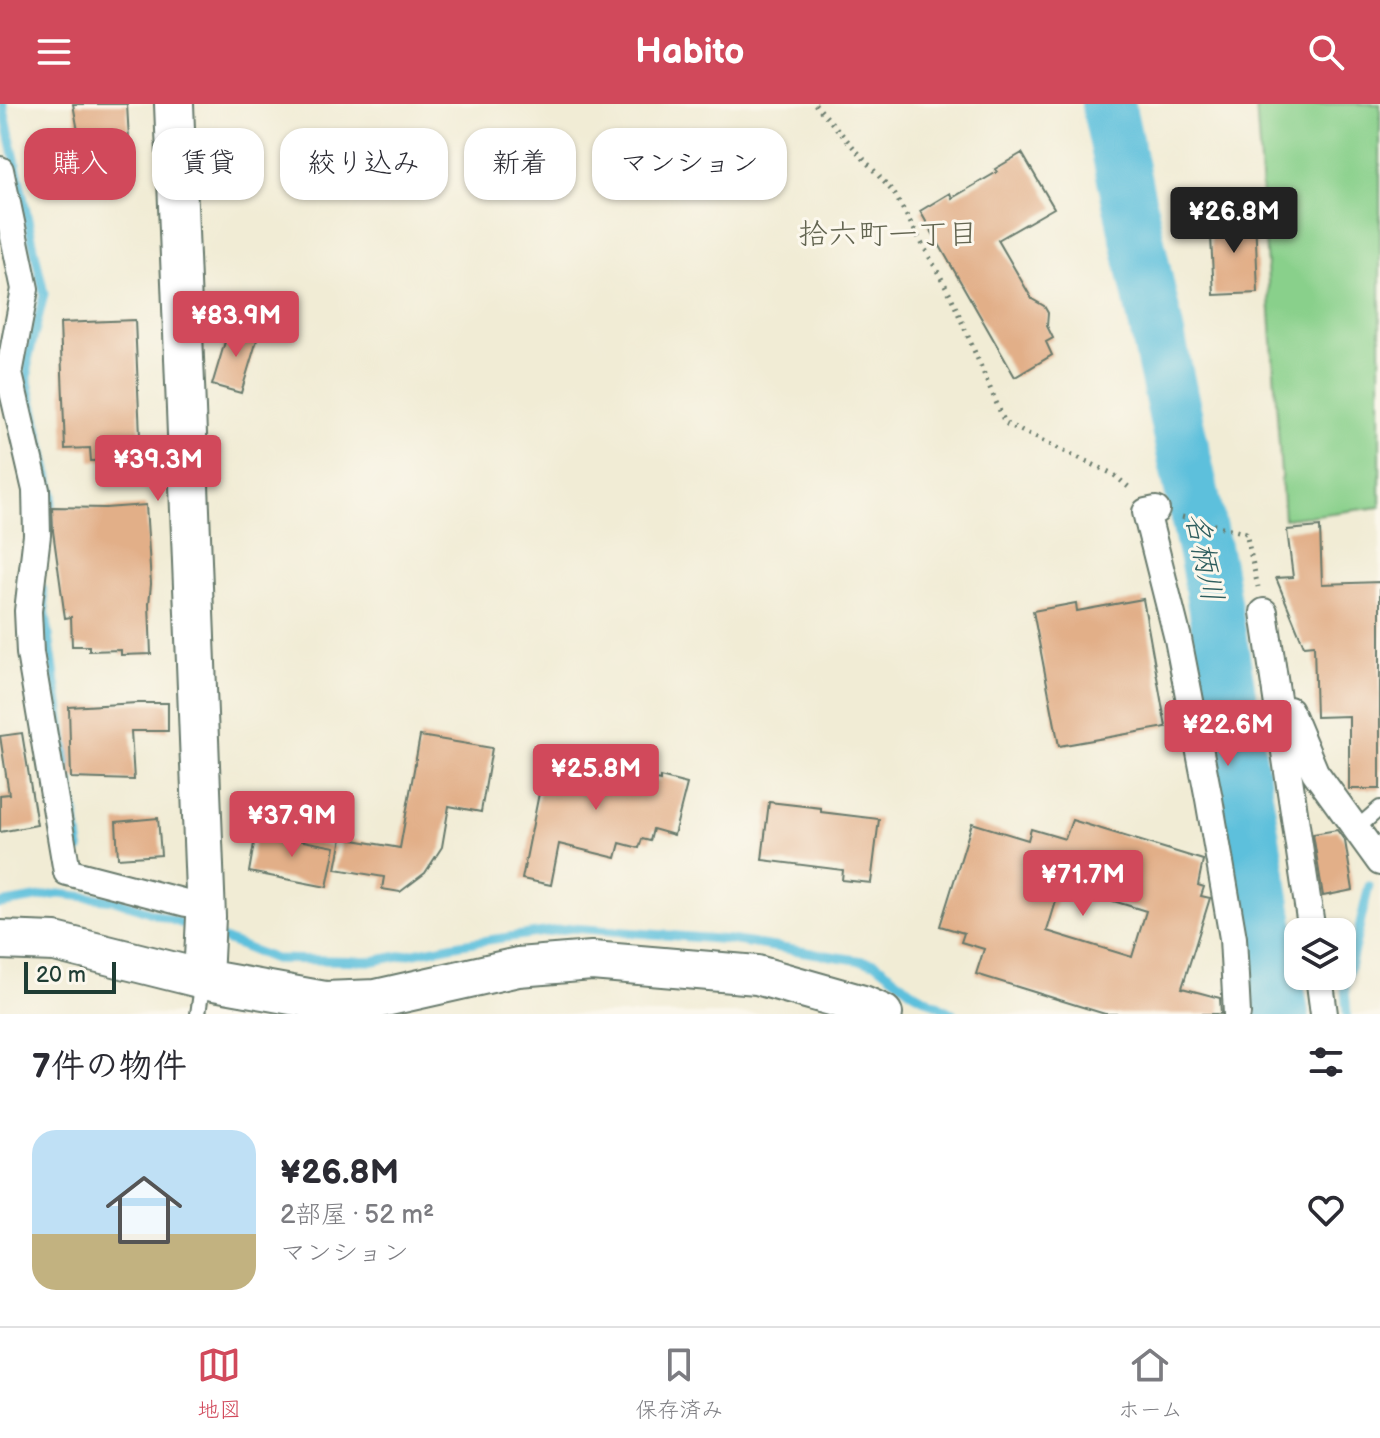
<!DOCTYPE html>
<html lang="ja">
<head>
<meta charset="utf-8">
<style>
  body { margin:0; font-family:"Balsamiq Sans","Klee One",sans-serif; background:#f7f7f7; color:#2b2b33; height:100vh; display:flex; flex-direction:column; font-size:30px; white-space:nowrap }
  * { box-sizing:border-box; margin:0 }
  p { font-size:26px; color:#7c7c81 }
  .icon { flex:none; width:44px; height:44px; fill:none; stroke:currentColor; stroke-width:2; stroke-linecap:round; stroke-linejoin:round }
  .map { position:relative; height:910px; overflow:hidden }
  .drawer { display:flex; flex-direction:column; background:#fff; flex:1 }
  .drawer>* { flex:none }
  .hud { position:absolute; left:24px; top:24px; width:800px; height:72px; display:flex; gap:16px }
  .fabs { position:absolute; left:1284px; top:814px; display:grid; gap:16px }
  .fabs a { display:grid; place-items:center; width:72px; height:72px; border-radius:16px; background:#fff; box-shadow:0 2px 6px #0004; font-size:40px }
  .scale { position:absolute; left:24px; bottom:20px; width:92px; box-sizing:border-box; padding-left:8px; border:4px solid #1f3d34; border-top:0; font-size:22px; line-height:28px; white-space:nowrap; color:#1f3d34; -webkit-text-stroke:6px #fbf7ec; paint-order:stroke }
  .price { position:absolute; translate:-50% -68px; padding:0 18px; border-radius:8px; background:#d1495b; color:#fff; font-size:26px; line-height:52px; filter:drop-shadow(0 2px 4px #0008) }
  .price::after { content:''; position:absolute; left:50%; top:48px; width:24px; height:18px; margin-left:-12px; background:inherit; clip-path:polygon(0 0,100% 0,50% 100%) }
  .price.selected { background:#222; color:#fff }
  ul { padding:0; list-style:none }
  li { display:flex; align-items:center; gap:24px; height:200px; padding:0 32px }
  li span { display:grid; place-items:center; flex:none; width:224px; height:160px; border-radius:24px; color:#555 }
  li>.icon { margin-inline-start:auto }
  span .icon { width:96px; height:96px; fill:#fffc; stroke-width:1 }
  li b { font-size:34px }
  h2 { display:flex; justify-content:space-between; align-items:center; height:96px; padding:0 32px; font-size:34px }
  .chip { padding:0 28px; border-radius:24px; background:#fff; box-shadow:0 2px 6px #0004; font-size:28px; line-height:72px }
  .chip.selected { background:#d1495b; color:#fff }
  header { display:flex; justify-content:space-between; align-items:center; height:104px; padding:0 32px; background:#d1495b; color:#fff; font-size:36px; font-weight:800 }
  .tabs { display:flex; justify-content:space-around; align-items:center; height:112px; border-top:2px solid #e1e1e2; background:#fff; font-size:22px; color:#7c7c81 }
  .tabs a { display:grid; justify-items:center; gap:4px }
  .tabs .selected { color:#d1495b }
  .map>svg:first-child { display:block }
</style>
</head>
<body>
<header><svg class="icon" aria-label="menu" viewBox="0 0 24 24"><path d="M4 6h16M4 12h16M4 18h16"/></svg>Habito<svg class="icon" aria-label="search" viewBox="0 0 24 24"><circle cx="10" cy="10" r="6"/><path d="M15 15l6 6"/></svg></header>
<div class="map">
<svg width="1380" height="910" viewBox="0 0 1380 910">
  <rect width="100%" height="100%" fill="#fbf7ec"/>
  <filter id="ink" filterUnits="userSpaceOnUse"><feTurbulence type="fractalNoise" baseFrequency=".0125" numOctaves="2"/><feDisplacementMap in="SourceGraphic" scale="16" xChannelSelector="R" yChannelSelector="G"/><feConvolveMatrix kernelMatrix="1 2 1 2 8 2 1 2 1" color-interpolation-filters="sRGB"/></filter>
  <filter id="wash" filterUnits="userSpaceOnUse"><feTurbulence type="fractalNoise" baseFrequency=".006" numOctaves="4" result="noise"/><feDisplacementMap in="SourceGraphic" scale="32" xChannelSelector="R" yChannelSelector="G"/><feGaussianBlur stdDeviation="1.8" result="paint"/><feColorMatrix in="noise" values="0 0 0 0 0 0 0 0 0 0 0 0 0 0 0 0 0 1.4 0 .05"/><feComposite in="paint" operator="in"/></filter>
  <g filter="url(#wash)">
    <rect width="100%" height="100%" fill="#f1ecd5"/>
    <!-- green -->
    <path fill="#89d08b" stroke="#548660" stroke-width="2" d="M 1256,0 L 1380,0 L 1380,403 L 1284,415 Z"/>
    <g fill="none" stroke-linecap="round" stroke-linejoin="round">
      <!-- stream -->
      <path stroke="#5dc0dc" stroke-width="9" d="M 3,0 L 44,190 L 28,256 L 28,278 L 53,391 L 48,429
        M 42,484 L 80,745
        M 0,800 L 59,790 L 115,796 L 195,824
        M 216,832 L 274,855 L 373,857 L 461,840 L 572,824 L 730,836 L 876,859 L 912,887 L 953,910
        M 1347,910 L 1345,885 L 1369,782"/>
      <!-- river -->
      <path stroke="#5dc0dc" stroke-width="54" d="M 1108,0 L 1208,463 L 1282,910"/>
    </g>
    <g id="blocks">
      <!-- building -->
      <path fill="#e2af88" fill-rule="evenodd" d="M 73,0 L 127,0 L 130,54 L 92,55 L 91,28 L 78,27 Z
        M 1022,49 L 1054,104 L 998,136 L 1032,195 L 1044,202 L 1048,209 L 1047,222 L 1053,234 L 1046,238 L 1052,251 L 1015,273 L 920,107 L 950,89 L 952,94 L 997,68 L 995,65 Z
        M 1255,111 L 1258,189 L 1214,191 L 1210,113 Z
        M 135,216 L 141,355 L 91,357 L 90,344 L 65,345 L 60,219 Z
        M 230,221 L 259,229 L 241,289 L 212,281 Z
        M 146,401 L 151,480 L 149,500 L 151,550 L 121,551 L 121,546 L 89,547 L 89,542 L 72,542 L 71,513 L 65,514 L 53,427 L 52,403 L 105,404 Z
        M 1320,423 L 1322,480 L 1380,478 L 1380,685 L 1349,685 L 1349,612 L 1316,613 L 1314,541 L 1304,542 L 1276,474 L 1293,473 L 1287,426 Z
        M 1143,495 L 1166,623 L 1059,642 L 1033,507 L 1076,499 L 1077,507 Z
        M 137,599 L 168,599 L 168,627 L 131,627 L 134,676 L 71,674 L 69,603 Z
        M 22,629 L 37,721 L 0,728 L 0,691 L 9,690 L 0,632 Z
        M 420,632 L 492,644 L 481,708 L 449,702 L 442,743 L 425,769 L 400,788 L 382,785 L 384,773 L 336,765 L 342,734 L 400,744 Z
        M 547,649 L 660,677 L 660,673 L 687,680 L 674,731 L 653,725 L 650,737 L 642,735 L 639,744 L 620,739 L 616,754 L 559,740 L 551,781 L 522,775 Z
        M 769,698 L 821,704 L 821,708 L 879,715 L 871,779 L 842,776 L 843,766 L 762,756 Z
        M 158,714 L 161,751 L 118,754 L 116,718 Z
        M 1072,716 L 1203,756 L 1198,781 L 1204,783 L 1201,792 L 1210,794 L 1182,884 L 1220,894 L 1221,910 L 1105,910 L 976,870 L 984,845 L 961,838 L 964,829 L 940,822 L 972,719 L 1028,736 L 1031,725 L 1065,735 ZM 1061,781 L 1146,807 L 1132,853 L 1047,827 Z
        M 1337,726 L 1345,737 L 1353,786 L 1323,792 L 1313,730 Z
        M 256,728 L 335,743 L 327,783 L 249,768 Z"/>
    </g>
  </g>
  <g filter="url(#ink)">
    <use href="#blocks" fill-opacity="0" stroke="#687a6c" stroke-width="2"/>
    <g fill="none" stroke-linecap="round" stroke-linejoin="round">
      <!-- lane casing -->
      <g stroke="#687a6c" stroke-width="18">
        <path id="lane" d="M 1355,726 L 1380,704
          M 198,910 L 203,875"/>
      </g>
      <!-- street casing -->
      <g stroke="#687a6c" stroke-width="30">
        <path id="street" d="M 0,66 L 25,185 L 9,270 L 36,386 L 37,431 L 28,507 L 30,549 L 67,768 L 186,799 L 205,795
          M 1156,406 L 1146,408 L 1178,535 L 1209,695 L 1233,834 L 1237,910
          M 1264,508 L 1312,828
          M 1289,606 L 1315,668 L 1380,758
          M 1319,872 L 1324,910"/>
      </g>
      <!-- secondary casing -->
      <g stroke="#687a6c" stroke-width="42">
        <path id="secondary" d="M 174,0 L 206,813 L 203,875
          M 0,836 L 55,838 L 203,875 L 325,897 L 376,895 L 518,863 L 592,857 L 757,871 L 863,901 L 883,910"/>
      </g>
      <!-- path -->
      <path stroke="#687a6c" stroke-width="5" stroke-dasharray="2 6" stroke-linecap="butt" d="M 815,0 L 894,89 L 950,190 L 1005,319 L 1113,370 L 1132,386
        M 1182,413 L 1246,429 L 1258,483"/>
      <!-- lane -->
      <use href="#lane" stroke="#fff" stroke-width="14"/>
      <!-- street -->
      <use href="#street" stroke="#fff" stroke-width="26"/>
      <!-- secondary -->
      <use href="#secondary" stroke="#fff" stroke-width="38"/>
    </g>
  </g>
  <g text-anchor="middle" stroke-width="6" stroke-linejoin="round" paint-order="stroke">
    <!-- neighbourhood labels -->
    <g font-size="30" fill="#636551" stroke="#fbf7ec">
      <text x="888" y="140">拾六町一丁目</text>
    </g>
    <!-- water labels -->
    <g font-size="30" font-style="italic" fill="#2e5e5e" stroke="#fbf7ec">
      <text transform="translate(1205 453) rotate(79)" y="10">名柄川</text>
    </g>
  </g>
</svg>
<div class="fabs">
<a><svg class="icon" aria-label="layers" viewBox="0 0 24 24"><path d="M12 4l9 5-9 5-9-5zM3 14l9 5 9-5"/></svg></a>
</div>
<div class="scale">20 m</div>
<b class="price selected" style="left:1234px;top:151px">¥26.8M</b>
<b class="price" style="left:236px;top:255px">¥83.9M</b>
<b class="price" style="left:158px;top:399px">¥39.3M</b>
<b class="price" style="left:1228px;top:664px">¥22.6M</b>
<b class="price" style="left:596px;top:708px">¥25.8M</b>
<b class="price" style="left:292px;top:755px">¥37.9M</b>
<b class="price" style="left:1083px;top:814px">¥71.7M</b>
<div class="hud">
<a class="chip selected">購入</a>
<a class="chip">賃貸</a>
<a class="chip">絞り込み</a>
<a class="chip">新着</a>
<a class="chip">マンション</a>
</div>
</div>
<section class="drawer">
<h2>7件の物件<svg class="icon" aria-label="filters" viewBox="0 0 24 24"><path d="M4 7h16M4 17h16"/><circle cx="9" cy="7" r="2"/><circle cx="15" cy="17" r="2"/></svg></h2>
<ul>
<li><span style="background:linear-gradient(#bfe0f5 65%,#c2b280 0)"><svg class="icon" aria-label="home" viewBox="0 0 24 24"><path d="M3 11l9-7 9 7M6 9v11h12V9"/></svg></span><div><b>¥26.8M</b><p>2部屋 · 52 m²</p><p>マンション</p></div><svg class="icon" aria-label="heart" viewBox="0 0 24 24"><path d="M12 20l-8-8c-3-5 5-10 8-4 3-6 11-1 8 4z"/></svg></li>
</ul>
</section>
<nav class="tabs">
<a class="selected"><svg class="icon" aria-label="map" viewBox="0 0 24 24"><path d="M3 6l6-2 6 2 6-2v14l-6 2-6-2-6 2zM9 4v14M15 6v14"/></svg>地図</a>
<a><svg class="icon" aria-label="saved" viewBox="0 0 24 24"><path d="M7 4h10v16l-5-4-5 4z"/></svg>保存済み</a>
<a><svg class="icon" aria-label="home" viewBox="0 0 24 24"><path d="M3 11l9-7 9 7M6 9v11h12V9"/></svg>ホーム</a>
</nav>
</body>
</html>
